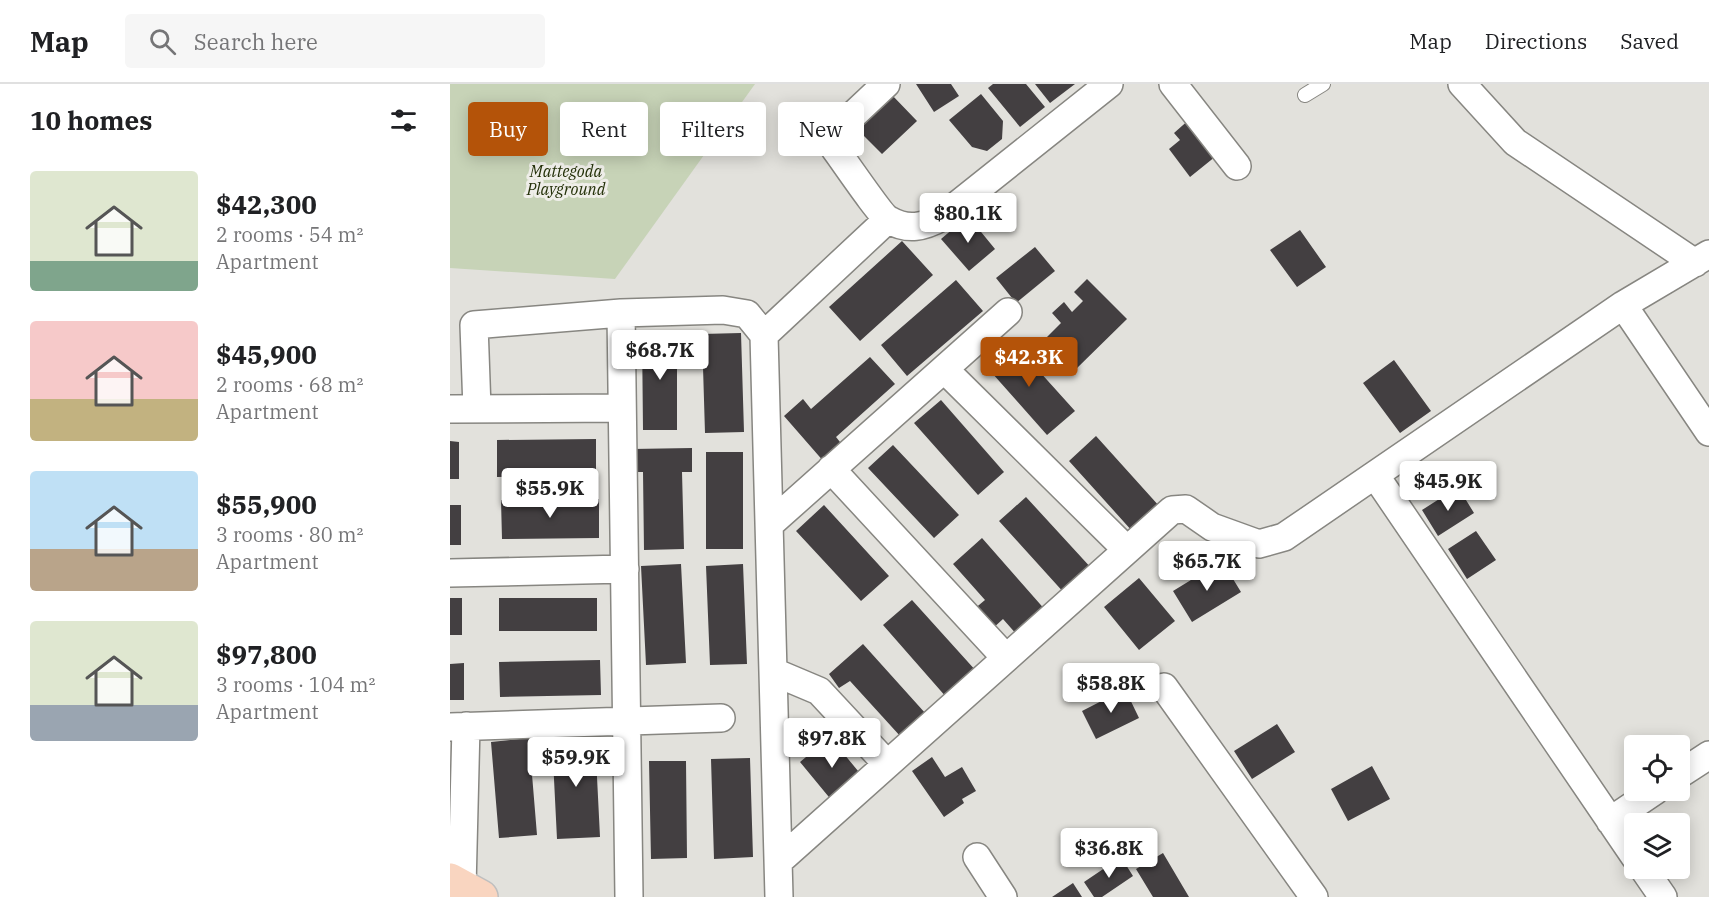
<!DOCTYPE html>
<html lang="en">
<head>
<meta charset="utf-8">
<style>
  body { margin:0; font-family:"IBM Plex Serif",serif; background:#f6f6f6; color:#202124; height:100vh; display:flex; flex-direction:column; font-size:22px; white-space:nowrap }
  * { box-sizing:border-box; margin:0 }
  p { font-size:20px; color:#757577 }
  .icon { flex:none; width:33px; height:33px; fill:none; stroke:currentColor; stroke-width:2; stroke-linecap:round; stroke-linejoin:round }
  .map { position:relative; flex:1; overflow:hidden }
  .sheet { display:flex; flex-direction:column; background:#fff; width:450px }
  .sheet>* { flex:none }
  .banner { position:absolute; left:18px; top:18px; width:570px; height:54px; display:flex; gap:12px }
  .buttons { position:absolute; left:1174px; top:651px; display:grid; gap:12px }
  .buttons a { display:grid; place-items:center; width:66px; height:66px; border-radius:6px; background:#fff; box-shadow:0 3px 15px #0003; font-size:30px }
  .price { position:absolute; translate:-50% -51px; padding:0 14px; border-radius:6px; background:#fff; color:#222; font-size:20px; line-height:39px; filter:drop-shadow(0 2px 3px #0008) }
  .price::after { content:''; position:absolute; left:50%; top:36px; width:18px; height:14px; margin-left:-9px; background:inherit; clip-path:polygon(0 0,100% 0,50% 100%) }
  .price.active { background:#b45309; color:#fff }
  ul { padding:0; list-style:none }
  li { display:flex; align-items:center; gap:18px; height:150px; padding:0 30px }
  li span { display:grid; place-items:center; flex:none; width:168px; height:120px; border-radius:6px; color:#555 }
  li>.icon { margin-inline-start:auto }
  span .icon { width:72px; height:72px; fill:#fffc; stroke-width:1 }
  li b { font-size:26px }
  h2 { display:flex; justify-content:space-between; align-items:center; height:72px; padding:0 30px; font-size:26px }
  .tag { padding:0 21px; border-radius:6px; background:#fff; box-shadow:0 3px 15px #0003; font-size:21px; line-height:54px }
  .tag.active { background:#b45309; color:#fff }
  header { display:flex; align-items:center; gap:36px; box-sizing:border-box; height:84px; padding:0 30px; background:#fff; border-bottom:2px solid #e0e0e0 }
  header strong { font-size:28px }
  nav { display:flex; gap:33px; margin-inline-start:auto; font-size:21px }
  .search { width:420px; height:54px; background:#f6f6f6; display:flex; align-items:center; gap:15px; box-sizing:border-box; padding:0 21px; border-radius:6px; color:#757577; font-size:22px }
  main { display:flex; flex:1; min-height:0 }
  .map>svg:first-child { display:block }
</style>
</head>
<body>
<header>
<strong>Map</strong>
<div class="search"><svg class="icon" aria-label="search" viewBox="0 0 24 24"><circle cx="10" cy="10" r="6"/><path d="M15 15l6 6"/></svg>Search here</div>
<nav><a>Map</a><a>Directions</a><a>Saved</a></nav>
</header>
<main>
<section class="sheet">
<h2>10 homes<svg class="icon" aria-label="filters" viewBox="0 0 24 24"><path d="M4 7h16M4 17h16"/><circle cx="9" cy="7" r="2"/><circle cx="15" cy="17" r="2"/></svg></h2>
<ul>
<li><span style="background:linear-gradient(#dfe7d0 75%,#7fa58c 0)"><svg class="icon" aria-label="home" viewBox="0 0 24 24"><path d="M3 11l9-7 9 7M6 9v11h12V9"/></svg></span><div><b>$42,300</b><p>2 rooms · 54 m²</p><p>Apartment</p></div></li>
<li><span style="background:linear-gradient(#f6c9c9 65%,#c2b280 0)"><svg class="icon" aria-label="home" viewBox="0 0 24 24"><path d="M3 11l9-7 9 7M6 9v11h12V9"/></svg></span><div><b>$45,900</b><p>2 rooms · 68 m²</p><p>Apartment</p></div></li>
<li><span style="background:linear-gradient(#bfe0f5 65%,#b9a48a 0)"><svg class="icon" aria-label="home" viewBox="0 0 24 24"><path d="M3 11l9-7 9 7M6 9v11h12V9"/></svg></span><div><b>$55,900</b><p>3 rooms · 80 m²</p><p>Apartment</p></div></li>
<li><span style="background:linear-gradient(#dfe7d0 70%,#9aa5b1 0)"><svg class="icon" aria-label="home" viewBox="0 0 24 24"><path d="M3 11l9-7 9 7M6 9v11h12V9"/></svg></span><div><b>$97,800</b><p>3 rooms · 104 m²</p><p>Apartment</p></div></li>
</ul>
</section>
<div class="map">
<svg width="1259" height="813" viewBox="0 0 1259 813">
  <rect width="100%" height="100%" fill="#e2e1dc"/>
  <!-- green -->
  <path fill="#c7d3b7" d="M 0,0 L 305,0 L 165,195 L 0,184 Z"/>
  <!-- building -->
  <path fill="#433f41" d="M 466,0 L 501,0 L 509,12 L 484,28 Z
    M 543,0 L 576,0 L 595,23 L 570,43 L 538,4 Z
    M 585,0 L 625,0 L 600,19 Z
    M 441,10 L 467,37 L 432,70 L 406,44 Z
    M 531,10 L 553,37 L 552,55 L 537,67 L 522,63 L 499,36 Z
    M 741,34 L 771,68 L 740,93 L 719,65 L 730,56 L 724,49 Z
    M 518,132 L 545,165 L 519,187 L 491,155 Z
    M 850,146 L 876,183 L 847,203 L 820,166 Z
    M 452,157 L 483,191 L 410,257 L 379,223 Z
    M 585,163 L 605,187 L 566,219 L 546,194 Z
    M 637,195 L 677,235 L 625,286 L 595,255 L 611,239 L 602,229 L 614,218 L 622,228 L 633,217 L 624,208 Z
    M 506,196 L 533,227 L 457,292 L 431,261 Z
    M 227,248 L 227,346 L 193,346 L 192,249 Z
    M 291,249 L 294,348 L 255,349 L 252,250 Z
    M 561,256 L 625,327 L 597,351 L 534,280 Z
    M 420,273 L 445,300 L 386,353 L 394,363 L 375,379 L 334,332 L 353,315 L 361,325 Z
    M 944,276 L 981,327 L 950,349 L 913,299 Z
    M 491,316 L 554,388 L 528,411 L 464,339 Z
    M 646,352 L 710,423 L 683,448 L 619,377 Z
    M 146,355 L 146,391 L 47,393 L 47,356 Z
    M 0,357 L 9,358 L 9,395 L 0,395 Z
    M 443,361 L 509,431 L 484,454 L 418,384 Z
    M 242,364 L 242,388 L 232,388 L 234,465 L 194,466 L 193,388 L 183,388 L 182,365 Z
    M 256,368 L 293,368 L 293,465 L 256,465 Z
    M 1008,403 L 1024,429 L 988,452 L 972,426 Z
    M 576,413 L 643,486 L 616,511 L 549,437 Z
    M 149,415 L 149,454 L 52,455 L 51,416 Z
    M 0,421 L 11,421 L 11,461 L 0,461 Z
    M 374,421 L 439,492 L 411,517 L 346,447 Z
    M 1026,447 L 1046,476 L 1017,495 L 998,465 Z
    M 532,454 L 597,528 L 569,553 L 553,535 L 541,546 L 523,526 L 535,516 L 503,480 Z
    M 772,477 L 791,508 L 742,538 L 723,507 Z
    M 231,480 L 236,579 L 196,581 L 191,482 Z
    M 293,480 L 297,580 L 260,581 L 256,482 Z
    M 689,494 L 725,537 L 689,566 L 654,523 Z
    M 0,514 L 12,514 L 12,551 L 0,551 Z
    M 49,514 L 147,514 L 147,547 L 49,547 Z
    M 462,516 L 527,588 L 497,614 L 433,541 Z
    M 413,560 L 476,630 L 451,653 L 400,597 L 389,604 L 379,590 Z
    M 150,576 L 151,611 L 50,613 L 49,578 Z
    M 14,579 L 14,616 L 0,616 L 0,580 Z
    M 675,605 L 689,634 L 646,655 L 632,627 Z
    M 827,640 L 845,668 L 802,695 L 784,667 Z
    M 145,653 L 150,753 L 107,755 L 102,655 Z
    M 380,653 L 413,693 L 383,718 L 350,678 Z
    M 79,654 L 87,751 L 49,754 L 41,658 Z
    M 482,673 L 495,693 L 512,683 L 526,707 L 512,715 L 514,719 L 494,733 L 462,687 Z
    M 300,674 L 303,773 L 264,775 L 261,675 Z
    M 199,677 L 236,677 L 237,774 L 201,775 Z
    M 922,682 L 940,715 L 898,737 L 881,705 Z
    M 713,769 L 739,813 L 703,813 L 686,785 Z
    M 671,773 L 683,792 L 652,813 L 644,813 L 634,798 Z
    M 623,799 L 632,813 L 602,813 Z"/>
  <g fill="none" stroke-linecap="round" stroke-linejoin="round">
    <!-- service casing -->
    <g stroke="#878681" stroke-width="16">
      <path id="service" d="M 855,11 L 873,0"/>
    </g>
    <!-- minor casing -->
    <g stroke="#878681" stroke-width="30">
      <path id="minor" d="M 436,0 L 385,48 L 382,57 L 385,65 C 394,77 431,132 439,136 C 458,147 474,143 492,133 L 659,0
        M 723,0 L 787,82
        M 1012,0 L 1065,58 L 1245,179
        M 1173,221 L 1259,348
        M 171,229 L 179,813
        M 314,251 L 437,136
        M 494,285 L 677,466
        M 0,325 L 172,324
        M 27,325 L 24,241 L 171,229 L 273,226 L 297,230 L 314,251 L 329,813
        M 381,385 L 556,574
        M 925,391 L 1185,773
        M 320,440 L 558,228
        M 0,489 L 175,485
        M 324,588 L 369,607 L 437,680
        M 714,603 L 864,813
        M 0,643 L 271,634
        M 1230,690 L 1259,671
        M 1160,737 L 1206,706
        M 527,773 L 553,813
        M 329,777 L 722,426 L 736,425 L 762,443 L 809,460 L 834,453 L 1173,221 L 1259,170
        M 1193,784 L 1213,813
        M 7,813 L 12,804 L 16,642"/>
    </g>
    <!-- primary casing -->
    <g stroke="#bfbfbf" stroke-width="36">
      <path id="primary" d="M 0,796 L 31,813"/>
    </g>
    <!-- service -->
    <use href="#service" stroke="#fff" stroke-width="14"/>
    <!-- minor -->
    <use href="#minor" stroke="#fff" stroke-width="27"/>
    <!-- primary -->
    <use href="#primary" stroke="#f9d5c0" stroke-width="33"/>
  </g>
  <g text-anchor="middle" stroke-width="6" stroke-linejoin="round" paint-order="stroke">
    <!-- park labels -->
    <g font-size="16" font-style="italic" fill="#243109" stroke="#efeee9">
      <text x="116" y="93">Mattegoda<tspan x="116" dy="18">Playground</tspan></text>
    </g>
  </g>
</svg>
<div class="buttons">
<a><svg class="icon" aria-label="locate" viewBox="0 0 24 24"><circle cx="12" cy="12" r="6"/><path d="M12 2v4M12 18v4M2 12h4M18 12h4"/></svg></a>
<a><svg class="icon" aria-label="layers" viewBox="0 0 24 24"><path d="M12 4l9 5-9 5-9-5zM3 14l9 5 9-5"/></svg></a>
</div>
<b class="price" style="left:518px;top:160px">$80.1K</b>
<b class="price" style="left:210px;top:297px">$68.7K</b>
<b class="price active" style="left:579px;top:304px">$42.3K</b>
<b class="price" style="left:998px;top:428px">$45.9K</b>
<b class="price" style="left:100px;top:435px">$55.9K</b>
<b class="price" style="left:757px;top:508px">$65.7K</b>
<b class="price" style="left:661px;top:630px">$58.8K</b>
<b class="price" style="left:382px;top:685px">$97.8K</b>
<b class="price" style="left:126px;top:704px">$59.9K</b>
<b class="price" style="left:659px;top:795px">$36.8K</b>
<div class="banner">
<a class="tag active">Buy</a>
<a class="tag">Rent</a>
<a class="tag">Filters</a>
<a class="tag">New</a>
</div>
</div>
</main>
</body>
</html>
